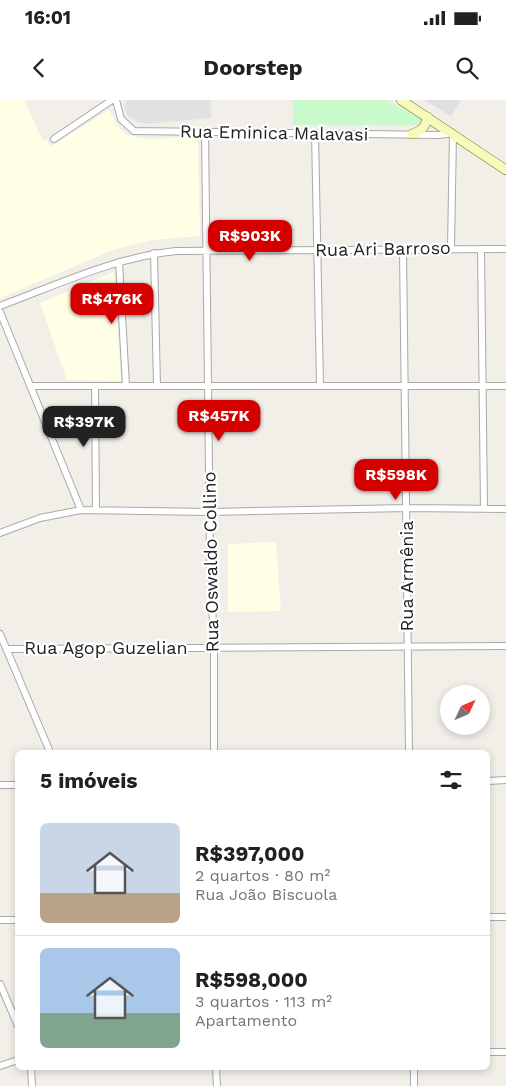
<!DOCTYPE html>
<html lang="pt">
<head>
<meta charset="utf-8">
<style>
  body { margin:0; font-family:"Work Sans",sans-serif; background:#f6f6f6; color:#202124; height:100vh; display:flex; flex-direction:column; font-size:19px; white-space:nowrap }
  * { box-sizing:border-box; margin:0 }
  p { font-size:16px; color:#757577 }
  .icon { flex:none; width:28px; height:28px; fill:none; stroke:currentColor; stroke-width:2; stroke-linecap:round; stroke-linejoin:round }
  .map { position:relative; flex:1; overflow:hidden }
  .drawer { position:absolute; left:15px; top:650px; width:475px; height:320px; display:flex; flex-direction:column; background:#fff; border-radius:8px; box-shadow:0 2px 8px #0003 }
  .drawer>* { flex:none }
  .needle { width:32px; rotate:46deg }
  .fabs { position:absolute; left:440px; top:585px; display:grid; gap:10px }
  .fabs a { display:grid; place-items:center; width:50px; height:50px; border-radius:50%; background:#fff; box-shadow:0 2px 8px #0003; font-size:25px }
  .price { position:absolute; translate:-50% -42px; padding:0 11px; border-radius:10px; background:#d40000; color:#fff; font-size:16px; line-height:32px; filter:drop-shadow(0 1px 2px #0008) }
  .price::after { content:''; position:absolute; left:50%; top:30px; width:15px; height:11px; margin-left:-8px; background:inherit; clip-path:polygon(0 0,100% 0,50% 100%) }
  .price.active { background:#222; color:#fff }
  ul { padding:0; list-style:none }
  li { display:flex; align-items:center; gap:15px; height:125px; padding:0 25px }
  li+li { border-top:1px solid #e0e0e0 }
  li span { display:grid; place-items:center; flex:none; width:140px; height:100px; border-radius:8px; color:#555 }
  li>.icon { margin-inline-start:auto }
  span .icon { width:60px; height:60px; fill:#fffc; stroke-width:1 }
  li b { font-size:21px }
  h2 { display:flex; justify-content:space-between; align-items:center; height:60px; padding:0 25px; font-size:21px }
  .status { display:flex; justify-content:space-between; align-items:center; height:35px; padding:0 25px; background:#fff; direction:ltr }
  .status svg { height:14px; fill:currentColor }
  header { display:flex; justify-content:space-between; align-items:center; height:65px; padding:0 25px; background:#fff; font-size:22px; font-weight:700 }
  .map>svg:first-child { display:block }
</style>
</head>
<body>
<div class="status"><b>16:01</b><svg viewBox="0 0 49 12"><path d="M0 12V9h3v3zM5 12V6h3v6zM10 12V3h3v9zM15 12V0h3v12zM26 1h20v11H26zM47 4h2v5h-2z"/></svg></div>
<header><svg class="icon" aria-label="back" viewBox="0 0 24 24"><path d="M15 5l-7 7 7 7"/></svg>Doorstep<svg class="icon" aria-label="search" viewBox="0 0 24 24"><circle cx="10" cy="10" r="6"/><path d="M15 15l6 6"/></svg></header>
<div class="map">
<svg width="506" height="986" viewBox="0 0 506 986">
  <rect width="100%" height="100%" fill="#f2efe9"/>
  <!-- residential -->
  <path fill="#e0dfdf" d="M 424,0 L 461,0 L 451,16 Z"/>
  <!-- education -->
  <path fill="#ffffe5" d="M 0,0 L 24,0 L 43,41 L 47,40 L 50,47 L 109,10 L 116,24 L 125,34 L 135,37 L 150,39 L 198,37 L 200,136 L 153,140 L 116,149 L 99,155 L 99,156 L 0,198 Z
    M 114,172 L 121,281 L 67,280 L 40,203 Z
    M 276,442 L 281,511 L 228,512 L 228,444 Z"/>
  <!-- park -->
  <path fill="#c8facc" d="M 293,0 L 387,0 L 422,20 L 417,25 L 293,25 Z"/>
  <!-- parking -->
  <path fill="#e2e2e2" d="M 127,0 L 211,0 L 211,18 L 147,24 L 135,21 L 126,14 L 125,5 Z"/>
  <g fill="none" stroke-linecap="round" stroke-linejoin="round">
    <!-- minor casing -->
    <g stroke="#a9a9a9" stroke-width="8">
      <path id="minor" d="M 116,0 L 121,19 L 134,31 L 437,35 L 448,34 L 451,32
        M 205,31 L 210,455 L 214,548 L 214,652
        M 315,33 L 320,286
        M 54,39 L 112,0
        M 451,148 L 453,34
        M 481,149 L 484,409
        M 403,150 L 409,652
        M 154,153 L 157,286
        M 119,162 L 126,286
        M 0,206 C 57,185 115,157 176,151 L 506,149
        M 0,212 L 81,410
        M 30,286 L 506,286
        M 95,286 L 96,410
        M 0,433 L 40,418 L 81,410 L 210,412 L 407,408 L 506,409
        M 0,534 L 50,652
        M 6,549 L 506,546
        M 488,681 L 506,680
        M 0,685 L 18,685
        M 488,817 L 506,817
        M 0,820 L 18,820
        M 0,884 L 18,926
        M 488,952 L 506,952
        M 0,966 L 18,960
        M 31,968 L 32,986
        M 216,968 L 217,986
        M 414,968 L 414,986"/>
    </g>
    <!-- secondary casing -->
    <g stroke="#707d05" stroke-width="10">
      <path id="secondary" d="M 401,0 L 506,70
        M 412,34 C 422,31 425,27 428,17"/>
    </g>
    <!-- minor -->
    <use href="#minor" stroke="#fff" stroke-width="6"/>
    <!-- secondary -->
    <use href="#secondary" stroke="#f7fabf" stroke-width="9"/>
  </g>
  <g text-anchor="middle" stroke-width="4.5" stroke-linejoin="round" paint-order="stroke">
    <!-- street labels -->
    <g font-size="18" fill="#222" stroke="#fff">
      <text transform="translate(274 33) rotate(1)" y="6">Rua Eminica Malavasi</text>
      <text transform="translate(383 149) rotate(-1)" y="6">Rua Ari Barroso</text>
      <text transform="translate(211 462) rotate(-91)" y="6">Rua Oswaldo Collino</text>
      <text transform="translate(407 476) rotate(-90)" y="6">Rua Armênia</text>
      <text x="106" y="554">Rua Agop Guzelian</text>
    </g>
  </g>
</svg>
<div class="fabs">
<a><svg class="needle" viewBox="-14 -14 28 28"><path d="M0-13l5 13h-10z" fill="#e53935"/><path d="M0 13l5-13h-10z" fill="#757577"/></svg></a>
</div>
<b class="price" style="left:250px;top:162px">R$903K</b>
<b class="price" style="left:112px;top:225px">R$476K</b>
<b class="price" style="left:219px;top:342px">R$457K</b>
<b class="price active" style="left:84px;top:348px">R$397K</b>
<b class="price" style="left:396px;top:401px">R$598K</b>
<section class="drawer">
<h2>5 imóveis<svg class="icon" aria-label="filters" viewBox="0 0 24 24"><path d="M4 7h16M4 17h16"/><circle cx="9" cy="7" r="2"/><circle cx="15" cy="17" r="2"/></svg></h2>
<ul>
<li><span style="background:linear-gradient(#c9d6e8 70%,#b9a48a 0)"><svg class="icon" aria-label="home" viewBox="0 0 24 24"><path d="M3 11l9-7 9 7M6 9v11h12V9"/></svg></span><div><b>R$397,000</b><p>2 quartos · 80 m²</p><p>Rua João Biscuola</p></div></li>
<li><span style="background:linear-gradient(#a9c7e8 65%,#7fa58c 0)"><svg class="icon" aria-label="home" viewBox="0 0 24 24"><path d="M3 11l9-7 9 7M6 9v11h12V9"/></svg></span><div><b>R$598,000</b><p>3 quartos · 113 m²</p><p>Apartamento</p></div></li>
</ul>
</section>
</div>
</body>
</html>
